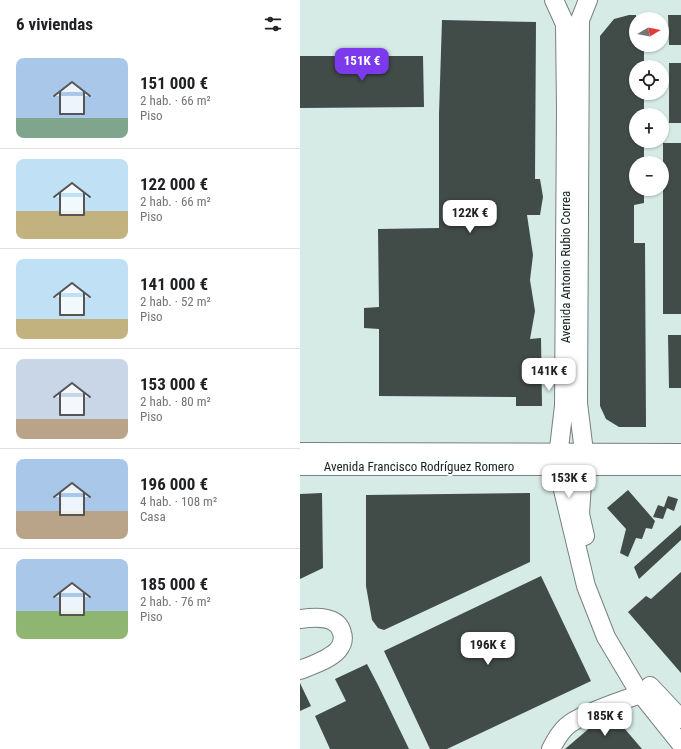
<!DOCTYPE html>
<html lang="es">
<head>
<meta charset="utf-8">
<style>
  body { margin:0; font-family:"Roboto Condensed",sans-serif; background:#f6f6f6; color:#202124; height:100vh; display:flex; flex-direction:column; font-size:15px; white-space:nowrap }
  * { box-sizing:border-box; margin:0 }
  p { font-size:13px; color:#757577 }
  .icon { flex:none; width:22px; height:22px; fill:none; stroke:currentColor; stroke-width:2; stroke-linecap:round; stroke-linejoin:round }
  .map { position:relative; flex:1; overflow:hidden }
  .details { display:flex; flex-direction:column; background:#fff; width:300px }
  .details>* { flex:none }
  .needle { width:26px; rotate:80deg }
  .controls { position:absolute; left:329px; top:12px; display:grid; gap:8px }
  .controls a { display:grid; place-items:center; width:40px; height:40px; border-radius:50%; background:#fff; box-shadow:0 1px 3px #0004; font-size:20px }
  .price { position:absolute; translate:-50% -34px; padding:0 9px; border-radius:8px; background:#fff; color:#222; font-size:13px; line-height:26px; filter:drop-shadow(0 1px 2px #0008) }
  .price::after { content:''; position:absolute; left:50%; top:24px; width:12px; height:9px; margin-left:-6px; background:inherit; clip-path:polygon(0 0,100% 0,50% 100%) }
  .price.on { background:#7c3aed; color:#fff }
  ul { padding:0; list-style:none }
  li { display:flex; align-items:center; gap:12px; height:100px; padding:0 16px }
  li+li { border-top:1px solid #e0e0e0 }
  li span { display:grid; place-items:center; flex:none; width:112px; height:80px; border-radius:8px; color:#555 }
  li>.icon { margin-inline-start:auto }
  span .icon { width:48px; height:48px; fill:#fffc; stroke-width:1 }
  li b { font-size:17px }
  h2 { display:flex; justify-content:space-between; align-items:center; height:48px; padding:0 16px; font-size:17px }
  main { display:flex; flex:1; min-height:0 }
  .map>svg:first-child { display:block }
</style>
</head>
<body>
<main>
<section class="details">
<h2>6 viviendas<svg class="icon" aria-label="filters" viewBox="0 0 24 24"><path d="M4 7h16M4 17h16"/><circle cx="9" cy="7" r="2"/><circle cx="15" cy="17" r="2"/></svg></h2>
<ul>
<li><span style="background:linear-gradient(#a9c7e8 75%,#7fa58c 0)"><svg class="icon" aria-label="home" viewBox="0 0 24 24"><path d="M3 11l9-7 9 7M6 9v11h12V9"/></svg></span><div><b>151 000 €</b><p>2 hab. · 66 m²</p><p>Piso</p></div></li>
<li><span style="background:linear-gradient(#bfe0f5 65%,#c2b280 0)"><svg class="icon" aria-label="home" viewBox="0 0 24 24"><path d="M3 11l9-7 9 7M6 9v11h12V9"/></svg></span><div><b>122 000 €</b><p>2 hab. · 66 m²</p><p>Piso</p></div></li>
<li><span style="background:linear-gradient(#bfe0f5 75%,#c2b280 0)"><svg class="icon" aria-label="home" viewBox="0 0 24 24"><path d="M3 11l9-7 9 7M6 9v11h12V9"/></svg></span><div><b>141 000 €</b><p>2 hab. · 52 m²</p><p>Piso</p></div></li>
<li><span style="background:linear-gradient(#c9d6e8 75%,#b9a48a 0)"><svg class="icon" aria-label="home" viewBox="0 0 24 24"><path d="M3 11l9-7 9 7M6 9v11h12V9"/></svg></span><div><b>153 000 €</b><p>2 hab. · 80 m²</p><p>Piso</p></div></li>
<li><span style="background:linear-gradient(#a9c7e8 65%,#b9a48a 0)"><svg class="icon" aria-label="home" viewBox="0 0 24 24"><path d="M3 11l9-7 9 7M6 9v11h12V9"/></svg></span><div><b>196 000 €</b><p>4 hab. · 108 m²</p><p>Casa</p></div></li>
<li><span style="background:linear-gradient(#a9c7e8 65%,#8fb573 0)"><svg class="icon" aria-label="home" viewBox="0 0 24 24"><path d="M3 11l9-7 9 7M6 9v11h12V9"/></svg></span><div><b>185 000 €</b><p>2 hab. · 76 m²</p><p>Piso</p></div></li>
</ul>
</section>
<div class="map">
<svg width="381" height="749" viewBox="0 0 381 749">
  <rect width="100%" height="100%" fill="#e8f3f1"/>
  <!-- built -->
  <path fill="#d6ebe6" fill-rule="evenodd" d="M 0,0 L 381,0 L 381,749 L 0,749 ZM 336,19 L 362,19 L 362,45 L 336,45 ZM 336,67 L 362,67 L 362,93 L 336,93 ZM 336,115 L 362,115 L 362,141 L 336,141 ZM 336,163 L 362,163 L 362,189 L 336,189 Z"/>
  <!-- building -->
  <path fill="#414b48" d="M 329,15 L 336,15 L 336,45 L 344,45 L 344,67 L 336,67 L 336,93 L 344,93 L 344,115 L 336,115 L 336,141 L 344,141 L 344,163 L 336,163 L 336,189 L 344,189 L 344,203 L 334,205 L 334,243 L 345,243 L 346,427 L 319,427 L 306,419 L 300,406 L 300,36 L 314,19 Z
    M 368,15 L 381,15 L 381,45 L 369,45 Z
    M 142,20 L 236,22 L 235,179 L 240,179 L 243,197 L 240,215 L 227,215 L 233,255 L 230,280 L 235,311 L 230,339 L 241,338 L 242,406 L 216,406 L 216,397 L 79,396 L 79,329 L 64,328 L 64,308 L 79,307 L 78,229 L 139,228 L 139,114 Z
    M 0,56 L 123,56 L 124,107 L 0,108 Z
    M 369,63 L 381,63 L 381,123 L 369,123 Z
    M 363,143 L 381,143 L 381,314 L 363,314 Z
    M 368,335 L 381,335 L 381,388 L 369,388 Z
    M 328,490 L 355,521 L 352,529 L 346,528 L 342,539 L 336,538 L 328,557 L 320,553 L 326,529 L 307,508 Z
    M 22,493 L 23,568 L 0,579 L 0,494 Z
    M 230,493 L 230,562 L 84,630 L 78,628 L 72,620 L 66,586 L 66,495 Z
    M 368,496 L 378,499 L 374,511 L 367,508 L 363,519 L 353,517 L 358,505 L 364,507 Z
    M 381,525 L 381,540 L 339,579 L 334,567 Z
    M 381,572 L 381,673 L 328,612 L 346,596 L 351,599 Z
    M 241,576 L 291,681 L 147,749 L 130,749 L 84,651 Z
    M 67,664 L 78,685 L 109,749 L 30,749 L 15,716 L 46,701 L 35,679 Z
    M 0,683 L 11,706 L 0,711 Z
    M 313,715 L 342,749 L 265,749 L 299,720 Z"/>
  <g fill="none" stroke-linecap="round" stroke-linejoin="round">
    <!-- minor casing -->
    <g stroke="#77817e" stroke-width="20">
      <path id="minor" d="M 254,0 L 265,24 L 266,110 L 264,406 L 257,465 L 286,586 L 306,637 L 337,689 L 381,744
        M 0,452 L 381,453
        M 0,466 L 381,466
        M 285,536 L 280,514 L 284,452 L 278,403 L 280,20 L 288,0
        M 0,619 C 15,617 38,615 42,633 C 44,639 42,645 38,650 C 29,660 12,665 0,670
        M 350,686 L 381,719
        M 251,749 C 255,741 260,732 267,726 C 280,714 323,700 341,694"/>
    </g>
    <!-- minor -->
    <use href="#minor" stroke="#fff" stroke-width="18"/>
  </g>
  <g text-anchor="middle" stroke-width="4" stroke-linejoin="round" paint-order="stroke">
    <!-- street labels -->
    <g font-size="13" fill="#1c201f" stroke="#fafffe">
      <text transform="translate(265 267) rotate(-90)" y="5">Avenida Antonio Rubio Correa</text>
      <text x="119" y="471">Avenida Francisco Rodríguez Romero</text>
    </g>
  </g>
</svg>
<div class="controls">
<a><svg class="needle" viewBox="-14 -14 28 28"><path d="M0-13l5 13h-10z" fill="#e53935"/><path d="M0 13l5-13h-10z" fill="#757577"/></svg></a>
<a><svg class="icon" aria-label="locate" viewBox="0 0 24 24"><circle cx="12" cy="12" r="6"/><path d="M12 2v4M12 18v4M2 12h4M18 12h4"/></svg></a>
<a>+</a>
<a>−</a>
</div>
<b class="price on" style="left:62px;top:82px">151K €</b>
<b class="price" style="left:170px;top:234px">122K €</b>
<b class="price" style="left:249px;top:392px">141K €</b>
<b class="price" style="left:269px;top:499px">153K €</b>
<b class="price" style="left:188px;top:666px">196K €</b>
<b class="price" style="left:305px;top:737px">185K €</b>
</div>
</main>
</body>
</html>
